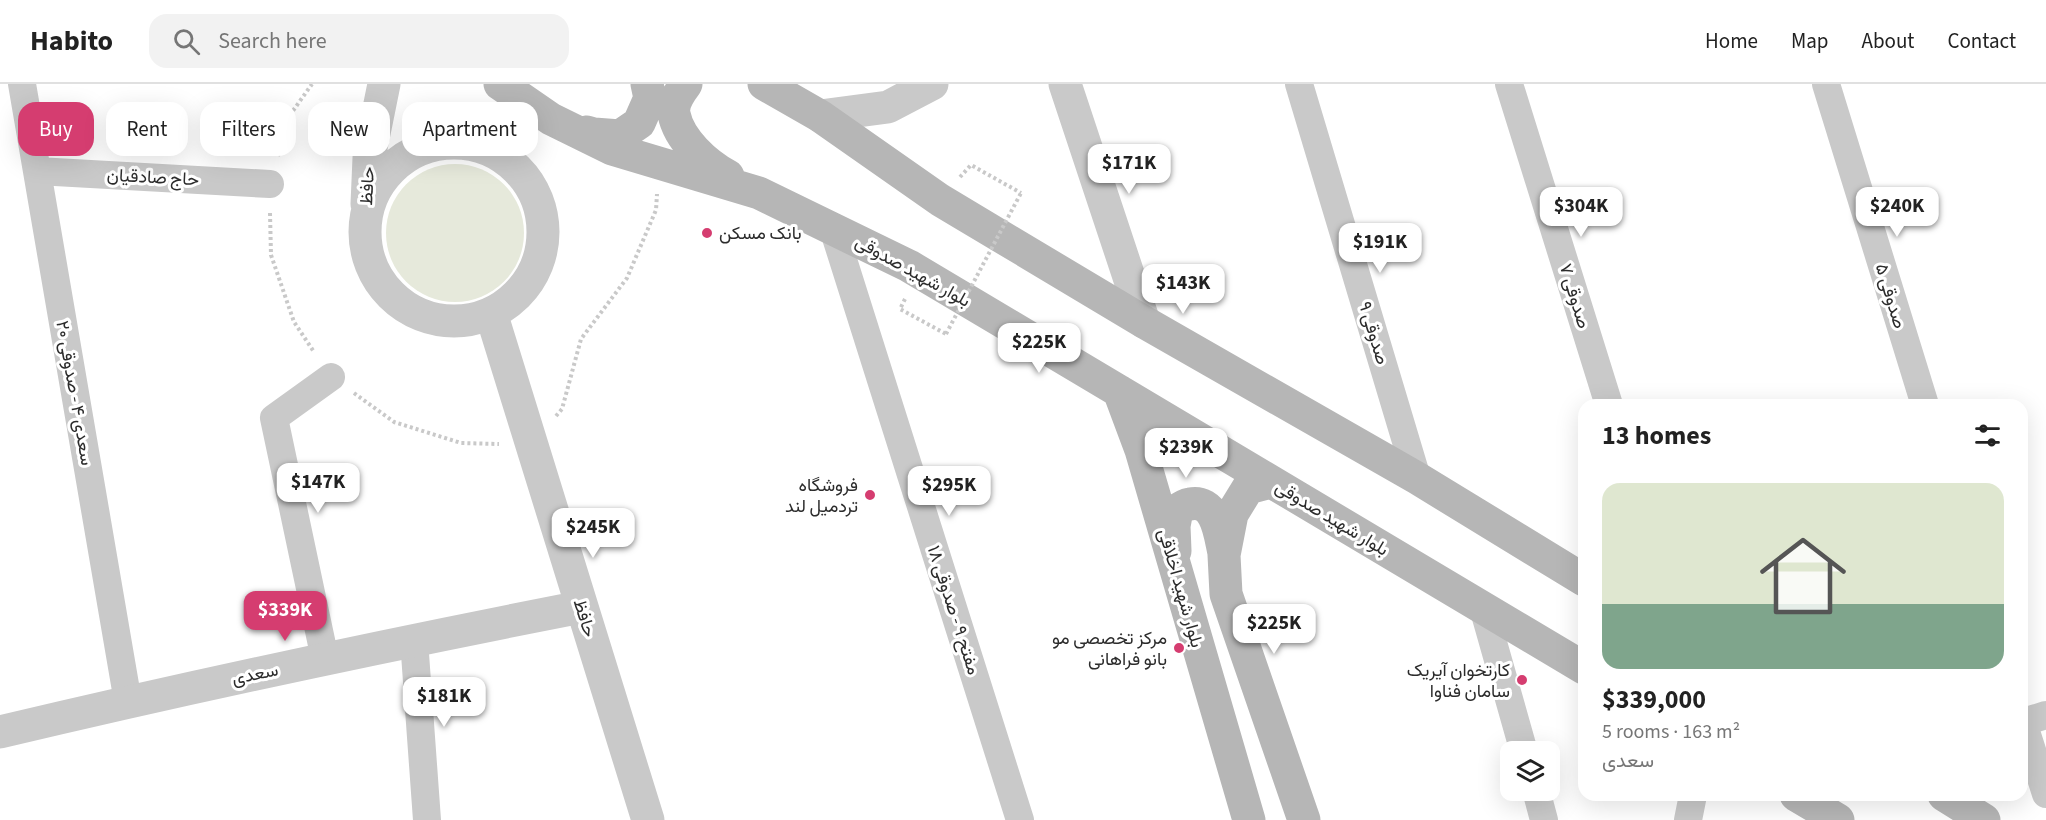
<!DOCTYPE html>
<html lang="en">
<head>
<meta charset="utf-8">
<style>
  body { margin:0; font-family:"Source Sans 3",Vazirmatn,sans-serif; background:#f2f2f2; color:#222; height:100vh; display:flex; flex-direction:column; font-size:22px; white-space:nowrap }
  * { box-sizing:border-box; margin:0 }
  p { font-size:20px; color:#767676 }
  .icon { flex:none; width:33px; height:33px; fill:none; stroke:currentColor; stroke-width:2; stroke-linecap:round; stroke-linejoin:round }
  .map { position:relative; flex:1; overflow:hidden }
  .drawer { position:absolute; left:1578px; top:315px; width:450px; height:402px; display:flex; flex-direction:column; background:#fff; border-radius:18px; box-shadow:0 6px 24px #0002 }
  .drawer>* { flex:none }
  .guide { position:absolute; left:18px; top:18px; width:570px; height:54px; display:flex; gap:12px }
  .controls { position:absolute; left:1500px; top:657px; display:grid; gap:12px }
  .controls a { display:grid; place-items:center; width:60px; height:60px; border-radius:12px; background:#fff; box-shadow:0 6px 24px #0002; font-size:30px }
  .price { position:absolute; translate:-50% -51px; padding:0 14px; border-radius:12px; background:#fff; color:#222; font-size:20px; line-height:39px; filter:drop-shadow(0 2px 3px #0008) }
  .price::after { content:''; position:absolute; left:50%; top:36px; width:18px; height:14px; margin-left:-9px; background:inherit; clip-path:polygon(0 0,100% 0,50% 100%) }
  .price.selected { background:#d53d70; color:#fff }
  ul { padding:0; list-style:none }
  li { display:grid; align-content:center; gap:12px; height:318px; padding:0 24px }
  li span { display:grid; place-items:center; height:186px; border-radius:18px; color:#555 }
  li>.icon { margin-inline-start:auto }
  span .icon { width:108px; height:108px; fill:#fffc; stroke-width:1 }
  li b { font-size:26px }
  h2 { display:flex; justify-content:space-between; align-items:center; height:72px; padding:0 24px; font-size:26px }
  .tag { padding:0 21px; border-radius:18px; background:#fff; box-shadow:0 6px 24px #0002; font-size:21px; line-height:54px }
  .tag.selected { background:#d53d70; color:#fff }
  header { display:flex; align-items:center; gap:36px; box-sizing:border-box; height:84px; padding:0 30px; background:#fff; border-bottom:2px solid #e0e0e0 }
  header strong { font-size:28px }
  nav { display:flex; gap:33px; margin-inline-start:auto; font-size:21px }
  .search { width:420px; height:54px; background:#f2f2f2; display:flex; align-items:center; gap:15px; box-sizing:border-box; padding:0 21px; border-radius:18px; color:#767676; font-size:22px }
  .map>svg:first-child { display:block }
</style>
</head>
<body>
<header>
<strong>Habito</strong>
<div class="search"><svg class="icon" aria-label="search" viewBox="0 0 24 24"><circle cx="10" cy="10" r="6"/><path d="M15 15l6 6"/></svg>Search here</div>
<nav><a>Home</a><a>Map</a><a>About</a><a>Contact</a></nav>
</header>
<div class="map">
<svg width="2046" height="736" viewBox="0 0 2046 736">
  <rect width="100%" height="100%" fill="#fff"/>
  <!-- green -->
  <path fill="#e6e9db" d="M386 149a69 69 0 1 1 138 0a69 69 0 1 1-138 0Z"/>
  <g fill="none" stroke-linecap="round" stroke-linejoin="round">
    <!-- path -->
    <path stroke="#c9c9c9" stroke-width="4" stroke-dasharray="3 3" stroke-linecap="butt" d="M 278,72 L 290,31 L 312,0
      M 960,93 L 971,81 L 1021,109
      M 270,129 L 271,171 L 294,238 L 314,268
      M 905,215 L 900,225 L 946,250
      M 354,309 L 394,338 L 461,359 L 499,360
      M 556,332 L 562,325 L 581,255 L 627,194 L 656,126 L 657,110"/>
    <!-- minor -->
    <path stroke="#c9c9c9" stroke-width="28" d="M 22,0 L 128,618
      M 1299,0 L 1417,394
      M 1509,0 L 1609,321
      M 1826,0 L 1925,321
      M 37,87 L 270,100
      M 833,144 L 1020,736
      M 1483,523 L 1524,668
      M 414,556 L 427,736
      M 325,575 L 274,334 L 331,293
      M 2022,635 L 2046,710
      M 2023,638 L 2046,631
      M 1536,706 L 1544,736
      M 1688,736 L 1693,711"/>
    <!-- tertiary -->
    <path stroke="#c9c9c9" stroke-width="33" d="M 1065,0 L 1144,238
      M 820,32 L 888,23 L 932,0
      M365 148a89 89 0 1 1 178 0a89 89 0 1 1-178 0Z
      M 367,120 L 369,74 L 384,0
      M 491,229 L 648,736
      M 0,648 C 193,602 387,561 581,523"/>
    <!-- secondary -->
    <path stroke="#b6b6b6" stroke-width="33" d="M 500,0 L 551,35 L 612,65 L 759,109 L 909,182 L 1584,584
      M 686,0 C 680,8 672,19 674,30 C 679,56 706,80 728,92
      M 764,0 L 820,32 L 940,116 L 1144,238 L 1417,394 L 1584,496
      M 587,48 L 594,50 L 620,52 L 639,39 L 650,14 L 647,0
      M 1119,307 L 1141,366 L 1249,736
      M 1271,398 L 1248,404 L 1232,430 L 1224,471 L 1226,510 L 1304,736
      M 1175,467 L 1174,442 L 1177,426 C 1181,424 1186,420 1190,420 C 1217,415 1220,452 1224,469
      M 1796,711 L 1838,736
      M 1944,711 L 1984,736"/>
    <!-- path-bridge -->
    <path stroke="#c9c9c9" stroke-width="4" stroke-dasharray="3 3" stroke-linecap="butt" d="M 946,250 L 1021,109"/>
  </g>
  <!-- markers -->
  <g fill="#d53d70" stroke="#fff" stroke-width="2">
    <circle cx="707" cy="149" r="6"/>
    <circle cx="870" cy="411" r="6"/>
    <circle cx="1179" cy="564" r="6"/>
    <circle cx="1522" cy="596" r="6"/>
  </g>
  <g text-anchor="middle" stroke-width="6" stroke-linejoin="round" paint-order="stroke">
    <!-- street labels -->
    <g font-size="18" fill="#2c2c2c" stroke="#fff">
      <text transform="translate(153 93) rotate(3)" y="6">حاج صادقیان</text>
      <text transform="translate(367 102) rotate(-87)" y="6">حافظ</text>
      <text transform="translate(913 187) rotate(29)" y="6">بلوار شهید صدوقی</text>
      <text transform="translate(1575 212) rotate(73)" y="6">صدوقی ۷</text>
      <text transform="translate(1891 212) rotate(73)" y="6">صدوقی ۵</text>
      <text transform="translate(1374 249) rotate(73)" y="6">صدوقی ۹</text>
      <text transform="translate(75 309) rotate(80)" y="6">سعدی ۴ - صدوقی ۲۰</text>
      <text transform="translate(1332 434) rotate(31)" y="6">بلوار شهید صدوقی</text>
      <text transform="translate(1181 504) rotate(74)" y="6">بلوار شهید اخلاقی</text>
      <text transform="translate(954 526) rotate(72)" y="6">مفتح ۹ - صدوقی ۱۸</text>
      <text transform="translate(585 534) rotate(73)" y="6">حافظ</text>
      <text transform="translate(255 590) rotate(-12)" y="6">سعدی</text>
    </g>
    <!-- poi labels -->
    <g font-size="18" fill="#2c2c2c" stroke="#fff" text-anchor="end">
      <text x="719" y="155" text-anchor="start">بانک مسکن</text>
      <text x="858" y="407">فروشگاه<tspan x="858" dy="21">تردمیل لند</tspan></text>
      <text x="1167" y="560">مرکز تخصصی مو<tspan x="1167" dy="21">بانو فراهانی</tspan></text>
      <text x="1510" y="592">کارتخوان آیریک<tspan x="1510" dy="21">سامان فناوا</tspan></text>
    </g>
  </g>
</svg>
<div class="controls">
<a><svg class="icon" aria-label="layers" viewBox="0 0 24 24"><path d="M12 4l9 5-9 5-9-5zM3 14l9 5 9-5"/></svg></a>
</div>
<b class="price" style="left:1129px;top:111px">$171K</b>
<b class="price" style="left:1581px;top:154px">$304K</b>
<b class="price" style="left:1897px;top:154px">$240K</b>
<b class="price" style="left:1380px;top:190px">$191K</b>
<b class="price" style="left:1183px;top:231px">$143K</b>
<b class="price" style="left:1039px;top:290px">$225K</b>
<b class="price" style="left:1186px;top:395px">$239K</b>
<b class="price" style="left:318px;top:430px">$147K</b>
<b class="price" style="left:949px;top:433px">$295K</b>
<b class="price" style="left:593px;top:475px">$245K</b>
<b class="price selected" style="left:285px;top:558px">$339K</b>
<b class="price" style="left:1274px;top:571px">$225K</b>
<b class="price" style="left:444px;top:644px">$181K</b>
<div class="guide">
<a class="tag selected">Buy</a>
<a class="tag">Rent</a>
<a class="tag">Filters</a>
<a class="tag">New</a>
<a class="tag">Apartment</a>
</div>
<section class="drawer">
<h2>13 homes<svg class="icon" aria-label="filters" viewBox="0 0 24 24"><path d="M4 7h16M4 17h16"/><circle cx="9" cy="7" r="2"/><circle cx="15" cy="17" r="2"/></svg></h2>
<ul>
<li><span style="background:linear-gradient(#dfe7d0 65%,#7fa58c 0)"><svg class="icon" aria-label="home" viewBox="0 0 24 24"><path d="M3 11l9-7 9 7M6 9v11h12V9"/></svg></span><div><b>$339,000</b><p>5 rooms · 163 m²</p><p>سعدی</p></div></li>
</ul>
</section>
</div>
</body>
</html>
